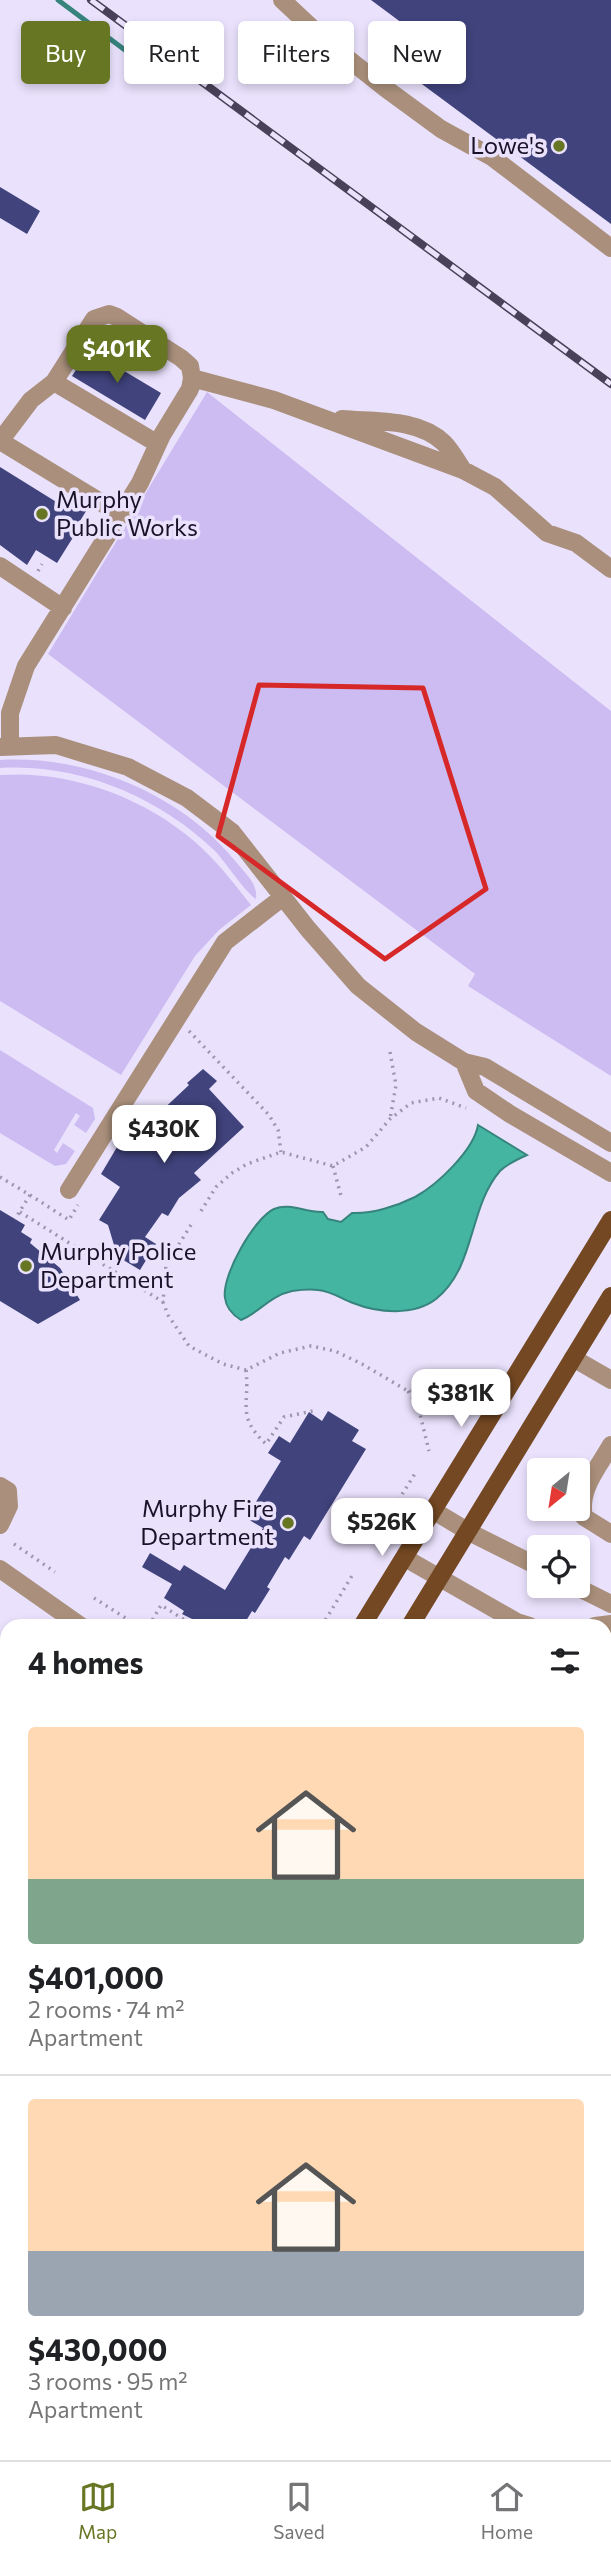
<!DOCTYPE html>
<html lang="en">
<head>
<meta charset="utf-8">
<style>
  body { margin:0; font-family:Commissioner,sans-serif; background:#f2f2f2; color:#202124; height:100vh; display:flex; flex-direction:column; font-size:26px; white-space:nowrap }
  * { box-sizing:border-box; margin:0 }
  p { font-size:23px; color:#757577 }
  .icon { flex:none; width:38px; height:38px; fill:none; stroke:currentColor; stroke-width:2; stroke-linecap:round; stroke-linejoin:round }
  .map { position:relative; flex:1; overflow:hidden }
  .panel { position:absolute; left:0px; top:1619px; width:612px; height:842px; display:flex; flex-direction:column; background:#fff; border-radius:21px 21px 0 0; box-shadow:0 4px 10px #0003 }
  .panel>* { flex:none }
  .banner { position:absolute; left:21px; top:21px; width:570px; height:63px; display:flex; gap:14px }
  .needle { width:46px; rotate:210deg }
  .controls { position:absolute; left:527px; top:1458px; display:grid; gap:14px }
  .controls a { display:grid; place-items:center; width:63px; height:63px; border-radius:7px; background:#fff; box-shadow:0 4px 10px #0003; font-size:35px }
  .price { position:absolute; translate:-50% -60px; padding:0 16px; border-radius:14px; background:#fff; color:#222; font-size:23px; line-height:46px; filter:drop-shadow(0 2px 4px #0008) }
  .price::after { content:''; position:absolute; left:50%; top:42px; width:21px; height:16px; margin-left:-10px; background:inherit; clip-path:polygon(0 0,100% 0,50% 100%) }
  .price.selected { background:#677623; color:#fff }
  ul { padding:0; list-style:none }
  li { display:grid; align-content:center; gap:14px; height:371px; padding:0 28px }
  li+li { border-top:2px solid #e0e0e0 }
  li span { display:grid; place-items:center; height:217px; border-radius:7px; color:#555 }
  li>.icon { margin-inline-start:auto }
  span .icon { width:126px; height:126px; fill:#fffc; stroke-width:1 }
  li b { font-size:30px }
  h2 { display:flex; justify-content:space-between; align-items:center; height:84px; padding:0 28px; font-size:30px }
  .tag { padding:0 24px; border-radius:7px; background:#fff; box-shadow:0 4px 10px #0003; font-size:24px; line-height:63px }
  .tag.selected { background:#677623; color:#fff }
  .menu { display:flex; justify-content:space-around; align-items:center; height:98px; border-top:2px solid #e0e0e0; background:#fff; font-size:19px; color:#757577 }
  .menu a { display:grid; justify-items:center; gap:4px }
  .menu .selected { color:#677623 }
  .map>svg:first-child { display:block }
</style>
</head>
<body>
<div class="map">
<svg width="611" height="2460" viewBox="0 0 611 2460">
  <rect width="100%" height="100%" fill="#eae2fd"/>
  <!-- green -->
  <path fill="#cdbcf2" d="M 207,392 L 611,711 L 611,1076 L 468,986 L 475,974 L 48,654 Z
    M 0,760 C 88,755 181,794 237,863 C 246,874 258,884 256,899 C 245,892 227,864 215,851 C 159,797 79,763 0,768 Z
    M 0,775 C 68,770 142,796 194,841 C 216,860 233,882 251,905 L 219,930 L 195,956 L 121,1075 L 0,1001 Z
    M 0,1050 L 93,1108 L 95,1119 L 86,1133 L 74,1125 L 80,1116 L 76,1113 L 54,1150 L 57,1153 L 63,1143 L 75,1151 L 66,1164 L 55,1166 L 0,1133 Z
    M 606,1680 L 611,1686 L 611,1791 L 606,1790 Z
    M 0,2063 L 7,2067 L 7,2176 L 0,2188 Z
    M 611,2423 L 611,2460 L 547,2460 L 553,2454 L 606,2454 L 606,2426 Z"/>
  <!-- water -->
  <path fill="#44b5a1" stroke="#37847d" stroke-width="2" d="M 478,1125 L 527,1155 C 518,1159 507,1164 500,1171 C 468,1208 476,1267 436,1299 C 414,1316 378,1313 353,1303 C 342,1299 331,1291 318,1290 C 311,1289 299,1290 292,1291 C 269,1296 259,1313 241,1320 C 233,1315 226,1308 225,1298 C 221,1277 254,1218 274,1209 C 290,1202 306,1213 323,1212 L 328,1219 L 341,1222 L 352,1213 C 372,1214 397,1206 415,1197 C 437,1185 474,1150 478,1125 Z"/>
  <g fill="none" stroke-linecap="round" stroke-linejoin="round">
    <!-- stream -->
    <path stroke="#37847d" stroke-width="5" d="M 58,0 L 157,74"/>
  </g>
  <!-- building -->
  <path fill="#40437c" d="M 371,0 L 611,0 L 611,224 L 384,56 L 406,26 Z
    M 0,187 L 40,211 L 27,234 L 0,218 Z
    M 89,350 L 161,393 L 145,420 L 72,376 Z
    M 0,467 L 58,503 L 64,493 L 88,508 L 80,521 L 82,523 L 57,563 L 36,550 L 27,565 L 0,545 Z
    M 203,1069 L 217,1081 L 209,1089 L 244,1127 L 194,1173 L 201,1180 L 179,1198 L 168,1216 L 162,1213 L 145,1237 L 156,1244 L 140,1270 L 110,1252 L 114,1245 L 108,1225 L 99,1220 L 120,1187 L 101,1174 L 120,1142 L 124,1146 L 189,1085 L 187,1083 Z
    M 0,1210 L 25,1225 L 21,1232 L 32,1239 L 30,1243 L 60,1268 L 80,1300 L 38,1324 L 0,1301 Z
    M 328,1411 L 359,1430 L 352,1441 L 366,1449 L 310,1540 L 304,1536 L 289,1560 L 285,1557 L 267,1587 L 270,1589 L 255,1613 L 252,1611 L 243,1626 L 206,1626 L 182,1614 L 184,1611 L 164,1598 L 172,1584 L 142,1567 L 150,1553 L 180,1571 L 184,1565 L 225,1590 L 263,1528 L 246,1518 L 281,1461 L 268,1453 L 279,1436 L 290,1443 L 309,1412 L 322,1421 Z"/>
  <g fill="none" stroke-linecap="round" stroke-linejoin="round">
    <!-- path -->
    <path stroke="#9e96af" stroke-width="3.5" stroke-dasharray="2 5" stroke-linecap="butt" d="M 38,571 L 42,564
      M 189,1031 L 269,1115 L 278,1130 L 281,1152
      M 390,1052 L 396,1085 L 390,1119
      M 333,1166 L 341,1196
      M 0,1177 L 30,1195 L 15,1219
      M 30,1195 L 69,1220 L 78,1205
      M 201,1211 L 216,1187 L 232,1173 L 247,1164 L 281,1152 L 333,1166 L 366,1147 L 390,1119 L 411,1103 L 439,1098 L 466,1108
      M 20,1212 L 163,1302
      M 191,1225 L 166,1265 L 163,1302 L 168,1315 L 189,1346 L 223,1364 L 246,1370 L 280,1353 L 311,1346 L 335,1351 L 362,1364 L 408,1391 L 435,1390 L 475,1373
      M 246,1370 C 250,1405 236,1416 266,1444 L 284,1417 L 313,1411
      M 408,1391 L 418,1406 L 429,1451
      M 391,1512 L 416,1472
      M 14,1544 L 55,1572
      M 94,1598 L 138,1626
      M 149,1626 L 161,1605 L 194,1626
      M 322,1626 L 353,1574
      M 0,2097 L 7,2091"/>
    <!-- minor -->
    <path stroke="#aa907c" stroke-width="18" d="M 282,0 L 327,42 L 385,88 L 441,129 L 492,157 L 611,248
      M 192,378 L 274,400 L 463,470 L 495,487 L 547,533 L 576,543 L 611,569
      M 54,382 L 158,444
      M 342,419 C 375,422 418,418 444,443 C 451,450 457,461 463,470
      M 0,441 L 31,400 L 54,382 L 94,319 L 109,314 L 117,317 L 181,358 L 190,366 L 192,378 L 190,389 L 162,435 L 140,483 L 26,666 L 10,713 L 10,746
      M 0,441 L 120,514
      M 0,566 L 63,608
      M 0,747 L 56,745 L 128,767 L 187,798 L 232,832 L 308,929 L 358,986 L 416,1032 L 464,1062 L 485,1067 L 611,1143
      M 464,1062 L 476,1091 L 510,1114 L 611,1173
      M 69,1190 L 225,942 L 283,897
      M 573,1358 L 611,1380
      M 611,1445 C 598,1468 578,1490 584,1517 L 611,1534
      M 0,1486 L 8,1491 L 9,1506 L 0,1525
      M 434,1511 L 469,1532 L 539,1567
      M 405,1558 L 517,1622 L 530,1626
      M 0,1569 L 81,1626
      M 575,1586 L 611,1604
      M 595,1626 L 611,1624
      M 0,1653 L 7,1657
      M 0,1960 L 7,1964
      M 0,2064 L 7,2062
      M 606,2105 L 611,2104
      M 606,2178 L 611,2215
      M 606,2413 L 611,2410
      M 184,2454 L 194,2460
      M 86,2460 L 90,2454
      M 384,2460 L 386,2454
      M 537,2460 L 540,2454"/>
    <!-- major -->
    <path stroke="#744822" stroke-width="18" d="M 362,1626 L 611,1220
      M 410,1626 L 611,1296
      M 0,2216 L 7,2204
      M 0,2308 L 7,2296"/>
    <!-- rail casing -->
    <g stroke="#494159" stroke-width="8">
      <path id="rail" d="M 91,0 L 611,384"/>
    </g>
    <!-- rail -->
    <use href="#rail" stroke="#eae2fd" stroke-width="5" stroke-dasharray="16" stroke-linecap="butt"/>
  </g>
  <!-- marked area -->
  <path fill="none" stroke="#d62828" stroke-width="5" stroke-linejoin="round" d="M 259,685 L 423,688 L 486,889 L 385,959 L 218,836 Z"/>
  <!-- markers -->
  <g fill="#677623" stroke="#eae2fd" stroke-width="2.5">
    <circle cx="559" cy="146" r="7"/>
    <circle cx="42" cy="514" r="7"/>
    <circle cx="26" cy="1266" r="7"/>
    <circle cx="288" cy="1523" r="7"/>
  </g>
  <g text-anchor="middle" stroke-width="7" stroke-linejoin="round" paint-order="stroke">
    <!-- poi labels -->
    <g font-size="24" fill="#1a1229" stroke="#eae2fd" text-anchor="end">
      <text x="545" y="154">Lowe's</text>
      <text x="56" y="508" text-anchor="start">Murphy<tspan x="56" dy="28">Public Works</tspan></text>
      <text x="40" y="1260" text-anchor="start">Murphy Police<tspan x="40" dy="28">Department</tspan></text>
      <text x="274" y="1517">Murphy Fire<tspan x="274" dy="28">Department</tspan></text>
    </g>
  </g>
</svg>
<div class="controls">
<a><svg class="needle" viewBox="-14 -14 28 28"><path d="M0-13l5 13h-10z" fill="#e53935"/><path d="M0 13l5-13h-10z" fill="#757577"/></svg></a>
<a><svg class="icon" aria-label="locate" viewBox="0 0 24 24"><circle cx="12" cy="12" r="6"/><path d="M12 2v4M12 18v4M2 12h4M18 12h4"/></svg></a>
</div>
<b class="price selected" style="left:117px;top:385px">$401K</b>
<b class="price" style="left:164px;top:1165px">$430K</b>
<b class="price" style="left:461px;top:1429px">$381K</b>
<b class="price" style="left:382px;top:1558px">$526K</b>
<div class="banner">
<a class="tag selected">Buy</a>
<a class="tag">Rent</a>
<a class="tag">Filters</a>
<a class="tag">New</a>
</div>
<section class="panel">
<h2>4 homes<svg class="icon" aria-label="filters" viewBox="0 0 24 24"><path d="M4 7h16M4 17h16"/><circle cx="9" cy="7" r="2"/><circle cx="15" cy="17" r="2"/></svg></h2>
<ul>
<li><span style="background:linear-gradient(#ffd9b3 70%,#7fa58c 0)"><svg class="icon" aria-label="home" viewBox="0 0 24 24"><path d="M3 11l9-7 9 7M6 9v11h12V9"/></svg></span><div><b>$401,000</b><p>2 rooms · 74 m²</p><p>Apartment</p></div></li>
<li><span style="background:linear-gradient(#ffd9b3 70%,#9aa5b1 0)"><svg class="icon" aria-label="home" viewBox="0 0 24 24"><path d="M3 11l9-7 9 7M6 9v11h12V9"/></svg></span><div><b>$430,000</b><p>3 rooms · 95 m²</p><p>Apartment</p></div></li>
</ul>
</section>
</div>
<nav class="menu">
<a class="selected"><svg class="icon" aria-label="map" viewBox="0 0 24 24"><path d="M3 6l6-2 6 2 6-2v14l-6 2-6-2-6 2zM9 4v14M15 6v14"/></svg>Map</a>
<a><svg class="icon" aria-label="saved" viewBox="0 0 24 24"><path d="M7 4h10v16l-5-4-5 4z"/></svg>Saved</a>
<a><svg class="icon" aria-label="home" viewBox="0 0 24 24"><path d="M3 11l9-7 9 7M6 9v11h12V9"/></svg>Home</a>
</nav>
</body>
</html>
